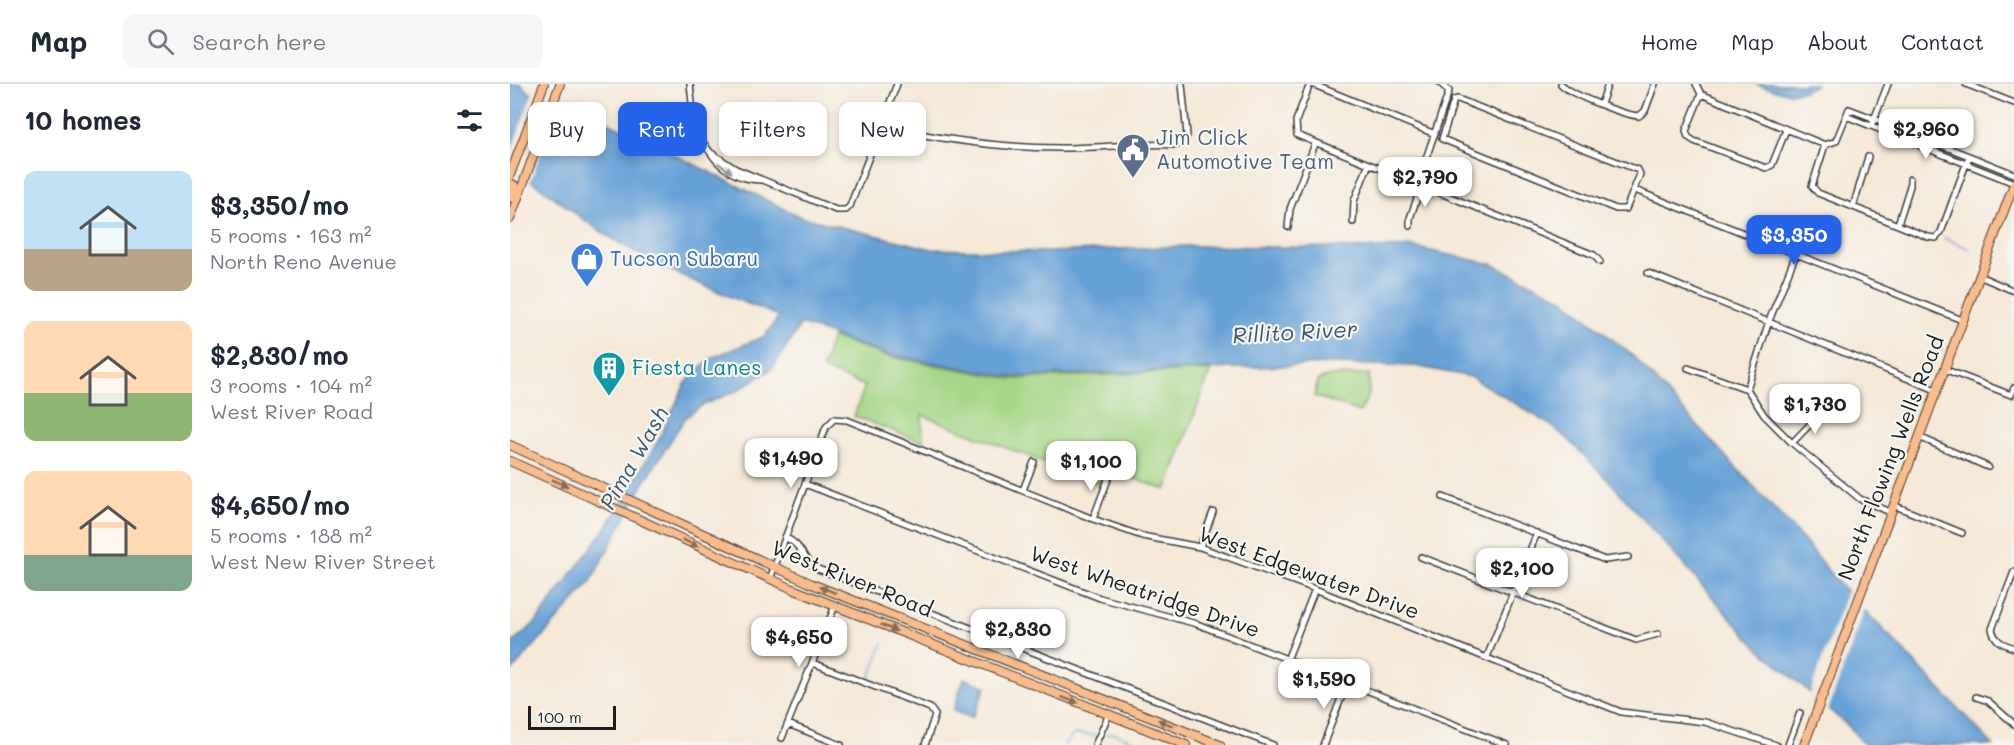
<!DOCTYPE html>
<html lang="en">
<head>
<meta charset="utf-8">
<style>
  body { margin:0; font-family:Mali,sans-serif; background:#f6f6f7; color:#1f2937; height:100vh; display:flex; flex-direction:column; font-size:22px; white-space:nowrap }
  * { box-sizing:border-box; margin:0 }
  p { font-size:20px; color:#747a83 }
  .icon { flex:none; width:33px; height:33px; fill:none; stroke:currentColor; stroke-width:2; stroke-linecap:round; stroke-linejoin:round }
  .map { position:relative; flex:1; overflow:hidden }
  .details { display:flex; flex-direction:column; background:#fff; width:510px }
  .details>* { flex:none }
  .banner { position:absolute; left:18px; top:18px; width:570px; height:54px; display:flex; gap:12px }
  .scale { position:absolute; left:18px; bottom:15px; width:88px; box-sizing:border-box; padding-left:6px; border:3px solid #1c1c1c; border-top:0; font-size:16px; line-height:21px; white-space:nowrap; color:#1c1c1c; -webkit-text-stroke:4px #f6f6f2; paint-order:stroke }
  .price { position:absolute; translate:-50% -51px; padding:0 14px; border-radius:12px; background:#fff; color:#222; font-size:20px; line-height:39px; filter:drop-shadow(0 2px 3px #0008) }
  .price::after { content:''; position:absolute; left:50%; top:36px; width:18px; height:14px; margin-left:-9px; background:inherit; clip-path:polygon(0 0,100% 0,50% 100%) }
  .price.active { background:#2563eb; color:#fff }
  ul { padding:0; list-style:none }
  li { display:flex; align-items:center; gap:18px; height:150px; padding:0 24px }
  li span { display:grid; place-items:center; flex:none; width:168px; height:120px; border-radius:12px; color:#555 }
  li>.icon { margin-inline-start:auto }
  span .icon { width:72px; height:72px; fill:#fffc; stroke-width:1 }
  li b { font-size:26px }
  h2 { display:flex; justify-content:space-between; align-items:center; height:72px; padding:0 24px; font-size:26px }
  .tag { padding:0 21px; border-radius:12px; background:#fff; box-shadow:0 3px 9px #0003; font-size:21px; line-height:54px }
  .tag.active { background:#2563eb; color:#fff }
  header { display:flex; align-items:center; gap:36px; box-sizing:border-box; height:84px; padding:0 30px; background:#fff; border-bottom:2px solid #e0e1e3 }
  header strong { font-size:28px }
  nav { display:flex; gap:33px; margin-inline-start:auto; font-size:21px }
  .search { width:420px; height:54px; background:#f6f6f7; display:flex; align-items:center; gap:15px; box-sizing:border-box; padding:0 21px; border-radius:12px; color:#747a83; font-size:22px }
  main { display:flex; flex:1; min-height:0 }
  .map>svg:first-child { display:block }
</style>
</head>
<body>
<header>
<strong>Map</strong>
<div class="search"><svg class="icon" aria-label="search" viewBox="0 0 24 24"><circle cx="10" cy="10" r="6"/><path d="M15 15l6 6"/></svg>Search here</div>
<nav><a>Home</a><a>Map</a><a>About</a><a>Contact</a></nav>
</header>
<main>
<section class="details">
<h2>10 homes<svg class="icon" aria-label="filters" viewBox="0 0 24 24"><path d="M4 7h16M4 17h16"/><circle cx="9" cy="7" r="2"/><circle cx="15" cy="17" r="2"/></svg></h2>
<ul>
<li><span style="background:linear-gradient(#bfe0f5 65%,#b9a48a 0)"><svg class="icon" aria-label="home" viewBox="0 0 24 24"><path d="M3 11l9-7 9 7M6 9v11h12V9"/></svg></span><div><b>$3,350/mo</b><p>5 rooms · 163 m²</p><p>North Reno Avenue</p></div></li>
<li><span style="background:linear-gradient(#ffd9b3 60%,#8fb573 0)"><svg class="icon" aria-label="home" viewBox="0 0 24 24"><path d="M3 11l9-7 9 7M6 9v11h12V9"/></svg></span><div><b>$2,830/mo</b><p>3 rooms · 104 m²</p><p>West River Road</p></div></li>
<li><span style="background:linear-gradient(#ffd9b3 70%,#7fa58c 0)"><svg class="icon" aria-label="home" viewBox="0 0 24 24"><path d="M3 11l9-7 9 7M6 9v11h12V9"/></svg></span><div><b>$4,650/mo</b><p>5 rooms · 188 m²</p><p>West New River Street</p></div></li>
</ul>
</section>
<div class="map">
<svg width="1504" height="661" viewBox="0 0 1504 661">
  <rect width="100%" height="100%" fill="#f6f6f2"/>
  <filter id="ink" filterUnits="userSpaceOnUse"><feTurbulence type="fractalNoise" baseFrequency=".0167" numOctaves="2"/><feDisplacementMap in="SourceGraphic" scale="12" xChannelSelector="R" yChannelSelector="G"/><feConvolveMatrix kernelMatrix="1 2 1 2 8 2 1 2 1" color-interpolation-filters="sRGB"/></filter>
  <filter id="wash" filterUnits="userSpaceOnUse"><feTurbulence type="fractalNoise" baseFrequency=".008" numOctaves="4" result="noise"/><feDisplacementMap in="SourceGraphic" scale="24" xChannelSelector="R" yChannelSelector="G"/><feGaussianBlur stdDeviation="1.35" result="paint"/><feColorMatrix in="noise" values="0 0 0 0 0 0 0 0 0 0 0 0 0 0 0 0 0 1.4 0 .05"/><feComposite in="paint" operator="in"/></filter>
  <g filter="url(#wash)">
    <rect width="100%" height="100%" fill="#f5e8d7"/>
    <!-- green -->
    <path fill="#a5d685" stroke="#607950" stroke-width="1.5" d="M 322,253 L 376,272 L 502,295 L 701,286 L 656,406 L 596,384 L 589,400 L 412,331 L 413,358 L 344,332 L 355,302 L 312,285 Z
      M 859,290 L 859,310 L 850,328 L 804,312 L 808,296 L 821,292 Z"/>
    <!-- water -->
    <path fill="#66a1d6" stroke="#415e79" stroke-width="1.5" d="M 0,0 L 10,0 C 33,22 59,29 90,34 L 291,133 L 422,165 L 539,168 L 677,162 L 884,164 L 898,162 L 982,180 L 1053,215 L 1122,271 L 1295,458 L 1325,495 L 1483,661 L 1355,661 L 1339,643 L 1244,560 L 1101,399 L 1058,355 L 1036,338 L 961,293 L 905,282 L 821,280 L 502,293 L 375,270 L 291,240 L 262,285 L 226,307 L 193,321 L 175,334 L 131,404 L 80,499 L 0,589 L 0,561 L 26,538 L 96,444 L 148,357 L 175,300 L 190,283 L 204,273 L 255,252 L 269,232 C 207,208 146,183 90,147 C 59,126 34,103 0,83 Z
      M 1245,0 L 1306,0 C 1287,15 1266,7 1245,0 Z
      M 454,594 L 476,603 L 462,634 L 443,627 Z"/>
    <!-- pier -->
    <path fill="#f5e8d7" d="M 23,8 L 48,21 L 20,98 L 0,86 L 0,70 Z
      M 1338,505 L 1356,522 L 1317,629 L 1299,612 Z"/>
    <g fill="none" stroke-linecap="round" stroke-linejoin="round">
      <!-- stream -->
      <path stroke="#66a1d6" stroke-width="1.5" d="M 1434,154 L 1460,165
        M 359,595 L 373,559
        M 596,650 L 604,649 L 634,661
        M 554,661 L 564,650 L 585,651"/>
    </g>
  </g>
  <g filter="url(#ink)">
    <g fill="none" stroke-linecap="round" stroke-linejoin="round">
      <!-- minor casing -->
      <g stroke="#3d3b38" stroke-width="8">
        <path id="minor" d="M 180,0 L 185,47 L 200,68
          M 800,0 L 786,37 L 787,51 L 1084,171 L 1090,178
          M 802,0 L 925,50
          M 1051,0 C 1061,11 1114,31 1129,32 L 1135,27 L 1145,0
          M 1186,0 L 1191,10 L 1315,61
          M 1456,0 L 1504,19
          M 1191,10 L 1176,47 L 1178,53 L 1184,57 L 1256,84 L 1262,81 L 1276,46
          M 948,15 L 1128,86 L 1130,90 L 1116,125 L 1106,125 L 932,55 L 944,16 Z
          M 1091,20 L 1098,0
          M 1336,32 L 1504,99
          M 1363,38 L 1378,0
          M 372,42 C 432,56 490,64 551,64 C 590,64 628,59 667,61 L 675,57 L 677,51 L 672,0
          M 1459,72 L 1431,148 L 1426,154 L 1418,153 L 1308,109 L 1302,102 L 1315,61 L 1326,57 L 1339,25 C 1394,46 1449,68 1504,90
          M 250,96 C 228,95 212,86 200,68 L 226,85 L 326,126 L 336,126 L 340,122 L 387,0
          M 907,101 L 939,7 L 931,0
          M 1125,106 L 1452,236
          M 1343,123 L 1358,73
          M 843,138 L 844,117 L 858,82
          M 1388,140 L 1400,102 L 1400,95
          M 900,142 L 900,134 L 911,103
          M 778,143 L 780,125 L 805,60
          M 1138,189 L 1426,306
          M 1469,192 L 1504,207
          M 1178,284 L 1237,305 L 1254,331 L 1282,359 L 1350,415 L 1380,428
          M 1434,285 L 1501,311 L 1504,304
          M 1237,305 L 1259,237 L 1286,170
          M 324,335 L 337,336 L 583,435 L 632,452 L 690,463 L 805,505 L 1111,628 L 1195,638 L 1266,661
          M 1409,353 L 1478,383
          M 1282,359 L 1312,328
          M 295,400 L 590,514 L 687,540 L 997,661
          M 513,406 L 524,378
          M 933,413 L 1095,476 L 1118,473
          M 1383,421 L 1452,449
          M 583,435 L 600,390
          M 275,453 C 295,463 291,476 308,485 L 763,661
          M 690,463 L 703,428
          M 911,473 L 1126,556 L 1148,550
          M 1504,488 L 1482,545 C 1485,558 1493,560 1504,564
          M 260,495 L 316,343 L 324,335
          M 977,573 L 1027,449
          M 777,576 L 805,505
          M 303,579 L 420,624 L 425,631
          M 1466,613 L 1478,617 L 1504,640
          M 278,640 L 331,661
          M 272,654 L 325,522
          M 415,661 L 425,631
          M 585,661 L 599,630
          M 813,661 L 837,599
          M 1278,661 L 1290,629"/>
      </g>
      <!-- primary casing -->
      <g stroke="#3d3b38" stroke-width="10">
        <path id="primary" d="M 0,361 L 302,500 L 710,661
          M 0,377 L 285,506 L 676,661
          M 1294,661 L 1504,100"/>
      </g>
      <!-- trunk casing -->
      <g stroke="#3d3b38" stroke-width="10">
        <path id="trunk" d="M 0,91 L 34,0
          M 0,99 L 4,101 L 0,114
          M 0,135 L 50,0"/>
      </g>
      <!-- minor -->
      <use href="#minor" stroke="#fff" stroke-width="5"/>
      <!-- primary -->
      <use href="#primary" stroke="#f9bc8a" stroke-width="8"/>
      <!-- trunk -->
      <use href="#trunk" stroke="#f9bc8a" stroke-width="8"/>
    </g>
    <!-- one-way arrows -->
    <defs><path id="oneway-solid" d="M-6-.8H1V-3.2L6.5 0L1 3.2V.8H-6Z" transform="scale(1.5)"/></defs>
    <use fill="#999" href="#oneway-solid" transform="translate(215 84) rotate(35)"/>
    <g fill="#8a6c53">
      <use href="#oneway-solid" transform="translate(50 399) rotate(24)"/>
      <use href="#oneway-solid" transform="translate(180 459) rotate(25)"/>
      <use href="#oneway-solid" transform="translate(318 506) rotate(-158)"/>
      <use href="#oneway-solid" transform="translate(379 544) rotate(22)"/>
      <use href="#oneway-solid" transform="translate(560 616) rotate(20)"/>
      <use href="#oneway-solid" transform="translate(656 639) rotate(-158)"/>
    </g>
  </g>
  <!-- icons -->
  <defs>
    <g id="civic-pin" transform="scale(1.725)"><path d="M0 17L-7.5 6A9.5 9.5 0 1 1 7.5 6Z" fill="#5c6f8a" stroke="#f6f6f2"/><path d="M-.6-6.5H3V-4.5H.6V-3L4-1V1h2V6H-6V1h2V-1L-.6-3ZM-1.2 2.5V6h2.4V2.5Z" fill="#fff"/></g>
    <g id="shop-pin" transform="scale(1.725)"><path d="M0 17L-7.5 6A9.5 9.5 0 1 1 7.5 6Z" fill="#3f7fe0" stroke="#f6f6f2"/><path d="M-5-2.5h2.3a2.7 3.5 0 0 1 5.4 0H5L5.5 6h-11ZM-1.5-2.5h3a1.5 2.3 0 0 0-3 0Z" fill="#fff"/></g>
    <g id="building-pin" transform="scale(1.725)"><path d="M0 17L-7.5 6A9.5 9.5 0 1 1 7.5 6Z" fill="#0f9aa8" stroke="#f6f6f2"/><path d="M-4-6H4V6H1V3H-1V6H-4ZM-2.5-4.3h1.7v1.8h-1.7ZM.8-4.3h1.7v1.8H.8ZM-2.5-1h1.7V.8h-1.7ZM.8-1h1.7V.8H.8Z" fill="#fff"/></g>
  </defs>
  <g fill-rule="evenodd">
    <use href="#civic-pin" x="623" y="66"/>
    <use href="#shop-pin" x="77" y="175"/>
    <use href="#building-pin" x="99" y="284"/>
  </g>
  <g text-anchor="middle" stroke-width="4.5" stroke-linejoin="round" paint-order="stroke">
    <!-- service labels -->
    <g font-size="21" fill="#4e5e75" stroke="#f6f6f2" text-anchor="start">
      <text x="646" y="61">Jim Click<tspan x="646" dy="24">Automotive Team</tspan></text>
    </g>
    <!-- shop labels -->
    <g font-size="21" fill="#366cbe" stroke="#f6f6f2" text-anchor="start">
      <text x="100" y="182">Tucson Subaru</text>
    </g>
    <!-- culture labels -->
    <g font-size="21" fill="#0d838f" stroke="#f6f6f2" text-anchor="start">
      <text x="122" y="291">Fiesta Lanes</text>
    </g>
    <!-- street labels -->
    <g font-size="21" fill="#1c1c1c" stroke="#f6f6f2">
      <text transform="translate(1381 374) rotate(-69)" y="7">North Flowing Wells Road</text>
      <text transform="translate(799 489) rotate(20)" y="7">West Edgewater Drive</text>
      <text transform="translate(342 495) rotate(22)" y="7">West River Road</text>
      <text transform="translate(635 508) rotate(19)" y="7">West Wheatridge Drive</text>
    </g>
    <!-- water labels -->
    <g font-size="22" font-style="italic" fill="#3d5870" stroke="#f6f6f2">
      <text transform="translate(785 248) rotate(-3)" y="8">Rillito River</text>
      <text transform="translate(124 374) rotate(-60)" y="8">Pima Wash</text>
    </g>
  </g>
</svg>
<div class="scale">100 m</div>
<b class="price" style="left:1416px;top:76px">$2,960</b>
<b class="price" style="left:915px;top:124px">$2,790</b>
<b class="price active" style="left:1284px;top:182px">$3,350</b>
<b class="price" style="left:1305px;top:351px">$1,730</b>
<b class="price" style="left:281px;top:405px">$1,490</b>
<b class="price" style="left:581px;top:408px">$1,100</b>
<b class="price" style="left:1012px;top:515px">$2,100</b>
<b class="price" style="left:508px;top:576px">$2,830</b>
<b class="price" style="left:289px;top:584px">$4,650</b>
<b class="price" style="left:814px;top:626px">$1,590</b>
<div class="banner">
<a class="tag">Buy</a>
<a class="tag active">Rent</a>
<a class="tag">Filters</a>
<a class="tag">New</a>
</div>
</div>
</main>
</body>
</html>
